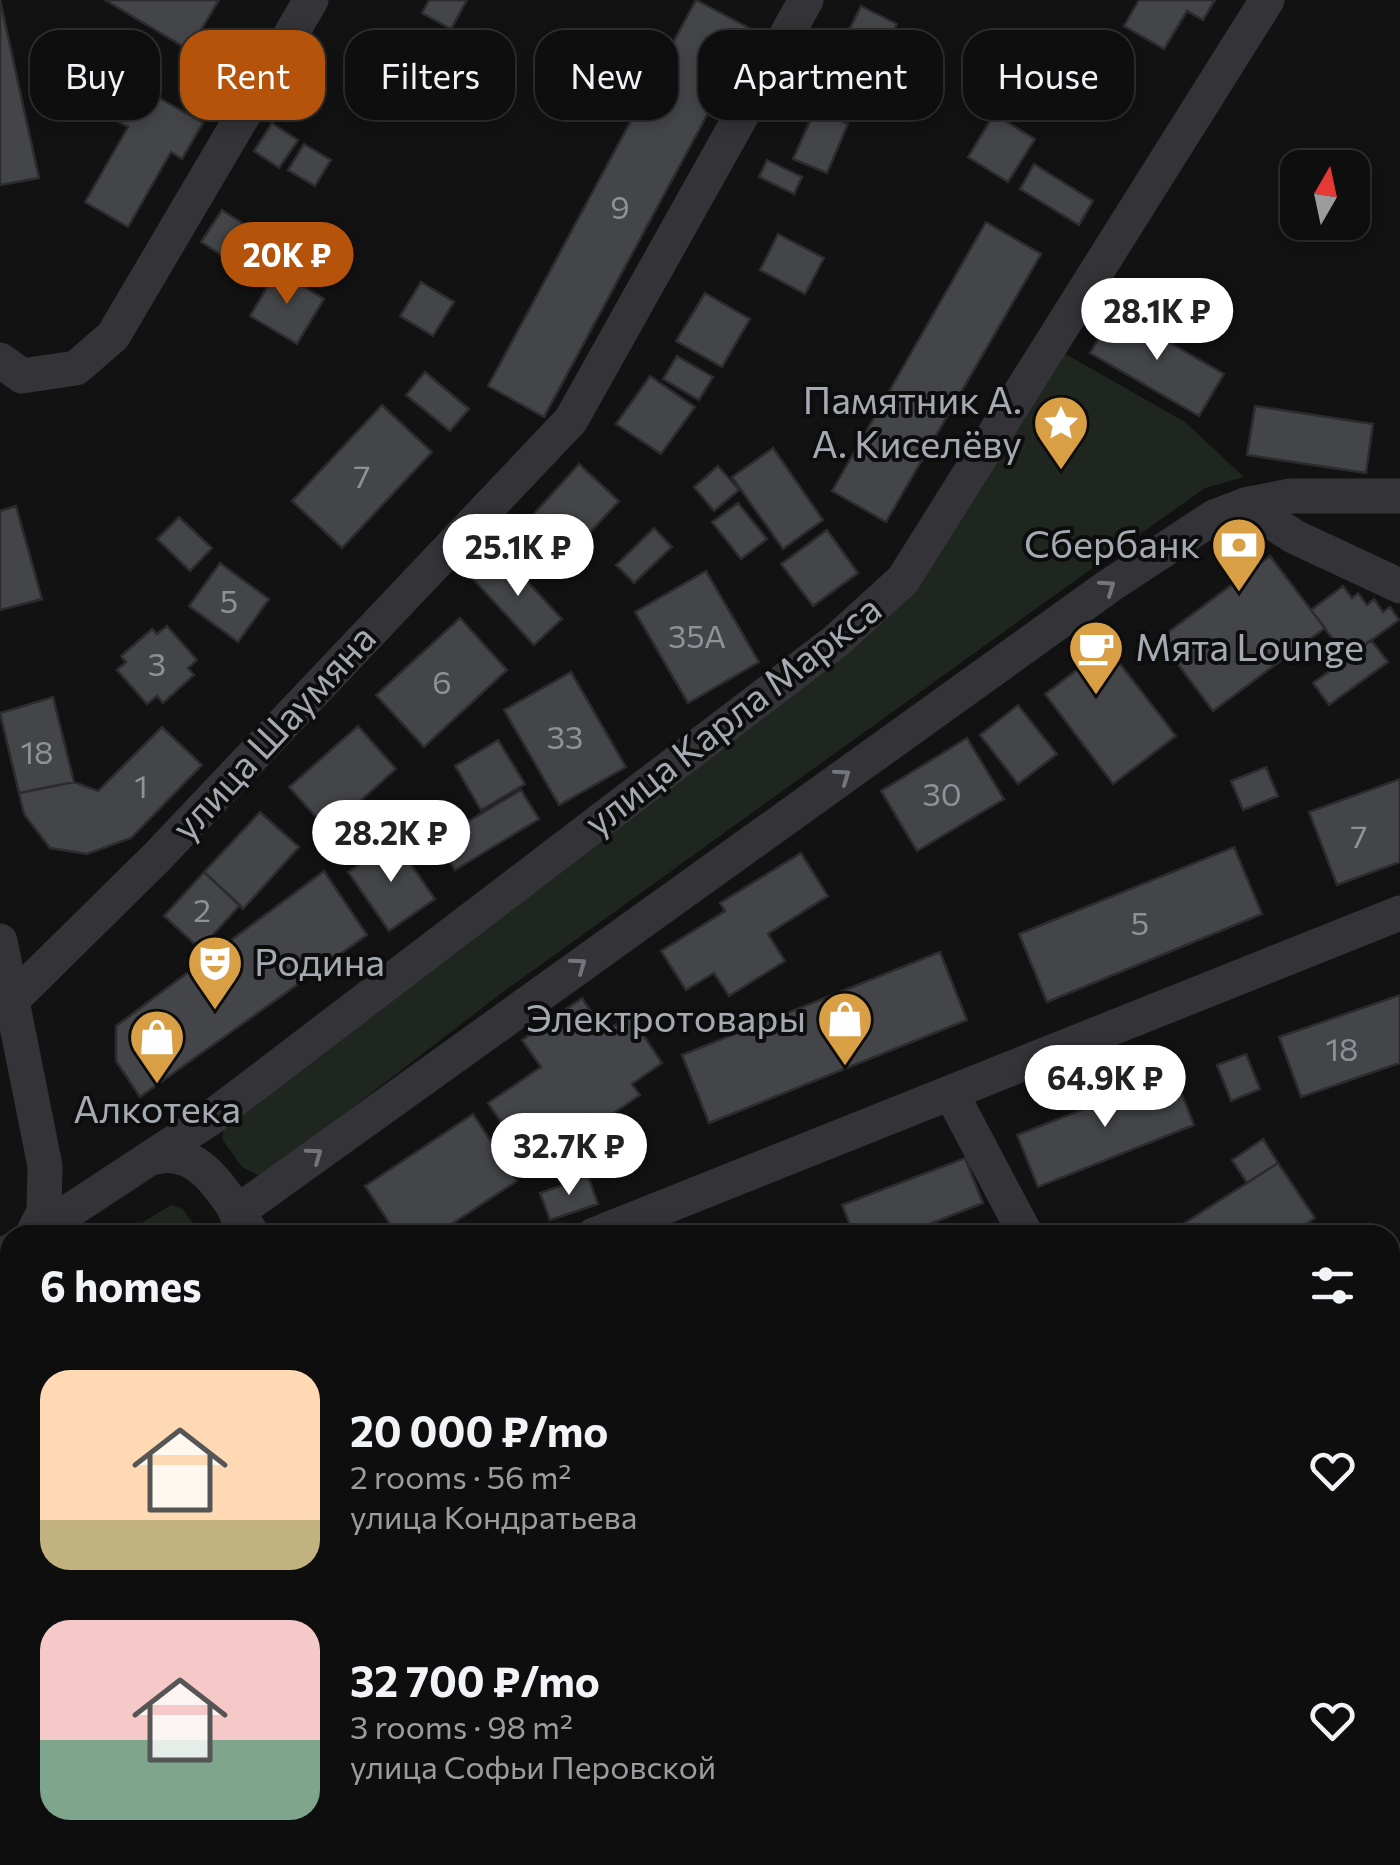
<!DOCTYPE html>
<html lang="en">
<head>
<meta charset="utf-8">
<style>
  body { margin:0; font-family:Commissioner,sans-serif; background:#171717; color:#f1f3f6; height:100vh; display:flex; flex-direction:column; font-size:38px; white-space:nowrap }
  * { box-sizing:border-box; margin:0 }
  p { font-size:32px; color:#9b9c9e }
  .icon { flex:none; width:55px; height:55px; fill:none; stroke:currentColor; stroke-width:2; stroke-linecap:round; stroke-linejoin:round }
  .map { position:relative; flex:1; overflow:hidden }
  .panel { position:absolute; left:0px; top:1225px; width:1400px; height:640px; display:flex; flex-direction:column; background:#0e0e0e; border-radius:30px 30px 0 0; box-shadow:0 5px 15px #0003,0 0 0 2px #2e2e2e }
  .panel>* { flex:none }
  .guide { position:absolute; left:30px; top:30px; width:1340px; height:90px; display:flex; gap:20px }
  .needle { width:65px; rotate:9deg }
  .buttons { position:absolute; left:1280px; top:150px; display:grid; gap:20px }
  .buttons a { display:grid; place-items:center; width:90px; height:90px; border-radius:20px; background:#0e0e0e; box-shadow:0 5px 15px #0003,0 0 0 2px #2e2e2e; font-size:50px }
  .price { position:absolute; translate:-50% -85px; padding:0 22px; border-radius:35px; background:#fff; color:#222; font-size:32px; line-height:65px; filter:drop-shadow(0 2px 5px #0008) }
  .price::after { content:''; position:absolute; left:50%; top:60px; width:30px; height:22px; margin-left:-15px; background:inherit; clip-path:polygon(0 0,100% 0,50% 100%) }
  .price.on { background:#b45309; color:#fff }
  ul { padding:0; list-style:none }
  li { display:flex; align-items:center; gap:30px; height:250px; padding:0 40px }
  li span { display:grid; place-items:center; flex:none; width:280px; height:200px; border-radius:30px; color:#555 }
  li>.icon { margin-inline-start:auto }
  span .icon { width:120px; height:120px; fill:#fffc; stroke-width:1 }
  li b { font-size:42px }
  h2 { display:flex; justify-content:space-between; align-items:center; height:120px; padding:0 40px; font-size:42px }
  .chip { padding:0 35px; border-radius:30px; background:#0e0e0e; box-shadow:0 5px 15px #0003,0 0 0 2px #2e2e2e; font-size:35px; line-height:90px }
  .chip.on { background:#b45309; color:#fff }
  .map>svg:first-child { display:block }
</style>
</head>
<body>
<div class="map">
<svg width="1400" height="1865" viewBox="0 0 1400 1865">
  <rect width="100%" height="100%" fill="#121213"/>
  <!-- green -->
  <path fill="#1f251f" d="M 1055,348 L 1185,422 L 1244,477 L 1205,488 L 1126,544 L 503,992 L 262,1177 L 242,1167 L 222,1139 L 226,1113 L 874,616 Z
    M 171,1205 L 183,1209 L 201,1235 L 122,1235 Z
    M 10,1264 L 10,1371 L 0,1378 L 0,1271 Z"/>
  <!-- building -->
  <path fill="#444548" stroke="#2c2c2f" stroke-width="2.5" d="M 0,0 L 39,178 L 0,185 Z
    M 105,0 L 219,0 L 189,50 Z
    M 429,0 L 467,0 L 451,29 L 422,13 Z
    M 696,0 L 753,30 L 544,417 L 488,386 Z
    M 1139,0 L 1215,0 L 1203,20 L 1187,11 L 1164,49 L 1124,26 Z
    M 861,6 L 897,24 L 870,79 L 834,61 Z
    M 391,50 L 418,66 L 398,97 L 372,81 Z
    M 895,53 L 926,71 L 907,103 L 877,86 Z
    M 114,72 L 203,123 L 182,159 L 171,152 L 128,227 L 85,202 L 128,127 L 94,108 Z
    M 815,110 L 848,124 L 827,173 L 793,159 Z
    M 994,114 L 1035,139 L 1008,182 L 968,157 Z
    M 272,123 L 298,140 L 279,168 L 254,151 Z
    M 304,144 L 331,160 L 315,186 L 288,170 Z
    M 767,160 L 802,177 L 794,194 L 759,177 Z
    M 1034,164 L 1093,201 L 1079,225 L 1020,189 Z
    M 222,210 L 255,231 L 234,263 L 201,242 Z
    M 986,222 L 1041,254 L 886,522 L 832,491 Z
    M 778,234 L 824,258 L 805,294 L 760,270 Z
    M 277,270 L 324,299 L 297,344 L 250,316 Z
    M 421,282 L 454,302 L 433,336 L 400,316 Z
    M 705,293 L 750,319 L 722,367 L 676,341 Z
    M 1115,311 L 1224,374 L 1199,416 L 1090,353 Z
    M 677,356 L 713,377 L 699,400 L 663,379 Z
    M 425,372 L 469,409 L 450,431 L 406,395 Z
    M 650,376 L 695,407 L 661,454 L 616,424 Z
    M 382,405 L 432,452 L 342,548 L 292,501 Z
    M 1255,406 L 1373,424 L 1366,473 L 1247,455 Z
    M 773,448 L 823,520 L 783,549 L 732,477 Z
    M 579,464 L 619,501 L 572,552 L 532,516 Z
    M 718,466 L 739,490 L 714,511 L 694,487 Z
    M 738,503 L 767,539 L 741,559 L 712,522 Z
    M 16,506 L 42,599 L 0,610 L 0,511 Z
    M 179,517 L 212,548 L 190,571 L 157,539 Z
    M 654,528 L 672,547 L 634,583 L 616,565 Z
    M 827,530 L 858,573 L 813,606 L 781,564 Z
    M 501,553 L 562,619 L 534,645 L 473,579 Z
    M 1270,556 L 1325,628 L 1213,711 L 1159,639 Z
    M 220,563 L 269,599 L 238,642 L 189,606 Z
    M 706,571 L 759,662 L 688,703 L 635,612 Z
    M 1343,586 L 1352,598 L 1358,593 L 1367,605 L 1374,599 L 1383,612 L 1390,607 L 1399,620 L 1347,658 L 1311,610 Z
    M 460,618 L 507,670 L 424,747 L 376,695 Z
    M 167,626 L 197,660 L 188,668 L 194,675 L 163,703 L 157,696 L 147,704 L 117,670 L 126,662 L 121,656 L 152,629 L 157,634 Z
    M 1371,640 L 1388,662 L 1329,705 L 1313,683 Z
    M 1107,647 L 1176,736 L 1113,784 L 1045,694 Z
    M 571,672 L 626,767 L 559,805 L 504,710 Z
    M 53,697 L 74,782 L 19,793 L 0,713 Z
    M 1018,705 L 1057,754 L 1018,784 L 980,735 Z
    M 358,726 L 396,769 L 328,830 L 289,787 Z
    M 162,727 L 202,765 L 131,838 L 87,854 L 50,848 L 24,814 L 19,793 L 74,782 L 98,791 Z
    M 967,738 L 1004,799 L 917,851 L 881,791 Z
    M 498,740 L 525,784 L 481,810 L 455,766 Z
    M 1266,767 L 1278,796 L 1243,810 L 1231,781 Z
    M 1400,779 L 1400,862 L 1337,885 L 1309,812 Z
    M 521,790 L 539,819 L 455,870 L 437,840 Z
    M 260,812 L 299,847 L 243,909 L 204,872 Z
    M 394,840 L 435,899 L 389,931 L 348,872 Z
    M 1234,847 L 1262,914 L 1047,1002 L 1019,934 Z
    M 801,853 L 828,896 L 768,934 L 785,961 L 729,996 L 714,973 L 686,990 L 661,951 L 725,911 L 720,903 Z
    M 324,871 L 367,935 L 140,1097 L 116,1061 L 116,1026 Z
    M 204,872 L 240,905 L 200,949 L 164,916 Z
    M 940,952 L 967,1020 L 709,1123 L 682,1055 Z
    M 1400,995 L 1400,1063 L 1301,1097 L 1279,1037 Z
    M 582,998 L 605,1032 L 630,1015 L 662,1063 L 632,1084 L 640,1095 L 595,1126 L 588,1114 L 525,1157 L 488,1103 L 541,1067 L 522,1040 Z
    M 1246,1054 L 1260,1089 L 1231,1101 L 1217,1065 Z
    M 1174,1074 L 1194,1125 L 1038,1187 L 1017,1135 Z
    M 473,1114 L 517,1181 L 435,1235 L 397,1235 L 365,1186 Z
    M 1263,1139 L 1278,1163 L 1247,1183 L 1232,1160 Z
    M 965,1158 L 983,1203 L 902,1235 L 854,1235 L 842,1205 Z
    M 1278,1163 L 1315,1218 L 1289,1235 L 1166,1235 Z
    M 588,1176 L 598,1204 L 550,1220 L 540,1193 Z
    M 1400,1330 L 1400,1408 L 1390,1415 L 1390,1337 Z
    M 10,1479 L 10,1541 L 0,1528 L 0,1486 Z
    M 1400,1533 L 1400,1609 L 1390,1616 L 1390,1539 Z
    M 1400,1741 L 1400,1816 L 1390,1823 L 1390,1748 Z
    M 10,1803 L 10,1855 L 29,1855 L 15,1865 L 1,1865 L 0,1810 Z
    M 142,1855 L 214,1855 L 200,1865 L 128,1865 Z
    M 280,1855 L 312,1855 L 319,1865 L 266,1865 Z
    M 361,1855 L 446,1855 L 454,1865 L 368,1865 Z
    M 534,1855 L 589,1855 L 574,1865 L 540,1865 Z
    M 931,1855 L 1040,1855 L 1025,1865 L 938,1865 Z
    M 1228,1855 L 1342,1855 L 1327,1865 L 1213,1865 Z"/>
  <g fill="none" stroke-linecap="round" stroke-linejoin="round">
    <!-- minor -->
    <path stroke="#343438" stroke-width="35" d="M 0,360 L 22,376 L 76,368 L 113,336 L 311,0
      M 1245,505 L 1295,537 L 1400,586
      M 0,941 L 45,1166 L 44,1212 L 32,1235
      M 12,1000 L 157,857 L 571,420 L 806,0
      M 952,1095 L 1026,1235
      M 156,1157 C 203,1145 229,1203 253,1235
      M 236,1213 L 1109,586 L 1214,517 L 1245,505 L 1290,496 L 1400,496
      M 33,1235 L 208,1120 L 836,641 L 903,580 L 1267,0
      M 594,1235 L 1400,913
      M 0,1258 L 10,1251
      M 0,1390 L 10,1383
      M 480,1855 L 487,1865
      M 217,1865 L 232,1855"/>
    <!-- major -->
    <path stroke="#505256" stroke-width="42" d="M 1390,1675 L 1400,1669
      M 1104,1865 L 1120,1855"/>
  </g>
  <!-- one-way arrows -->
  <defs><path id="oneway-chevron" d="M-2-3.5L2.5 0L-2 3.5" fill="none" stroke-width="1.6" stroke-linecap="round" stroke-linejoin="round" transform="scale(2.5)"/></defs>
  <g stroke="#72757b">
    <use href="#oneway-chevron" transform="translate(1108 587) rotate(-35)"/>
    <use href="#oneway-chevron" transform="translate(843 776) rotate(-35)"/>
    <use href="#oneway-chevron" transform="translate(579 965) rotate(-36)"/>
    <use href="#oneway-chevron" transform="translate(315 1155) rotate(-36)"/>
  </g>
  <!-- icons -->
  <defs>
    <g id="sight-pin" transform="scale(2.875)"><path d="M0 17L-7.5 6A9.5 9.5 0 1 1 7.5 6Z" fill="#d99f44" stroke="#0d0d0e"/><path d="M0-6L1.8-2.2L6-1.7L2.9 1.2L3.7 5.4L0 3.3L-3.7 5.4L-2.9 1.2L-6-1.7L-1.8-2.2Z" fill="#fff"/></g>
    <g id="bank-pin" transform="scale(2.875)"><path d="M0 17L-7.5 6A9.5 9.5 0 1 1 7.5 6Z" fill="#d99f44" stroke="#0d0d0e"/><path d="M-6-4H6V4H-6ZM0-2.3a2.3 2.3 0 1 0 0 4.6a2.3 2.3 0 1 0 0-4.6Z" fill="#fff"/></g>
    <g id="cafe-pin" transform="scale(2.875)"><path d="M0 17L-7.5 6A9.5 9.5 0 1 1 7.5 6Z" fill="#d99f44" stroke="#0d0d0e"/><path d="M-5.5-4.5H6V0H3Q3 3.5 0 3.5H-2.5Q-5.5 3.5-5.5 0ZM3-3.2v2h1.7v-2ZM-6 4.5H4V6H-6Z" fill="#fff"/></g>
    <g id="theatre-pin" transform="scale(2.875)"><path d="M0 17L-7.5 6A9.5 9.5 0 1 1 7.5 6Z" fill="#d99f44" stroke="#0d0d0e"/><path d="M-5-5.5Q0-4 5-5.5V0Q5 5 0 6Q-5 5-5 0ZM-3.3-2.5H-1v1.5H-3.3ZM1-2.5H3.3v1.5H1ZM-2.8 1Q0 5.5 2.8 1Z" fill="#fff"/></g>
    <g id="shop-pin" transform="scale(2.875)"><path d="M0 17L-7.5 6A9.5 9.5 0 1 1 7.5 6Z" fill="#d99f44" stroke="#0d0d0e"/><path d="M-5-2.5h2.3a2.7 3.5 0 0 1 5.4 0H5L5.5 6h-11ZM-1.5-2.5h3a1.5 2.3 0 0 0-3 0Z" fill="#fff"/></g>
  </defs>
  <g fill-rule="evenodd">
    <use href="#sight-pin" x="1061" y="423"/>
    <use href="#bank-pin" x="1239" y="545"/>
    <use href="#cafe-pin" x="1096" y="648"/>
    <use href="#theatre-pin" x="215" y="963"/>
    <use href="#shop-pin" x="845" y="1019"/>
    <use href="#shop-pin" x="157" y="1037"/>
  </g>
  <g text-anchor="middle" stroke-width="8" stroke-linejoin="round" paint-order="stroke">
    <!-- number labels -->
    <g font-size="32" fill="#8d9198">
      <text x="620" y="219">9</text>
      <text x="362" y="488">7</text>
      <text x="229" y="613">5</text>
      <text x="697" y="648">35А</text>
      <text x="157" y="676">3</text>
      <text x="442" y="694">6</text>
      <text x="565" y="749">33</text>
      <text x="37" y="764">18</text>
      <text x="141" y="798">1</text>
      <text x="942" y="806">30</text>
      <text x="1359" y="848">7</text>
      <text x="202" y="922">2</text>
      <text x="1140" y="935">5</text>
      <text x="1342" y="1061">18</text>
    </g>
    <!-- poi labels -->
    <g font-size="38" fill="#a5aab2" stroke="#0d0d0e" text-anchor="end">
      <text x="1022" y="414">Памятник А.<tspan x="1022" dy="44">А. Киселёву</tspan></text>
      <text x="1200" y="558">Сбербанк</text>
      <text x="1135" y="661" text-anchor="start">Мята Lounge</text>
      <text x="254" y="976" text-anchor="start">Родина</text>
      <text x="806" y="1032">Электротовары</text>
      <text x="157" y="1123" text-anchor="middle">Алкотека</text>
    </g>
    <!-- street labels -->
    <g font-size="38" fill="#a5aab2" stroke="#0d0d0e">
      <text transform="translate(733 716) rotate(-38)" y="13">улица Карла Маркса</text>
      <text transform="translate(274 733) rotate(-47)" y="13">улица Шаумяна</text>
    </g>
  </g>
</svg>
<div class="buttons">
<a><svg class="needle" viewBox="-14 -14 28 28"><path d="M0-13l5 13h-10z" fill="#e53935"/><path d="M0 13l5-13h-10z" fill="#9b9c9e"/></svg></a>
</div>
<b class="price on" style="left:287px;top:307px">20K ₽</b>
<b class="price" style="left:1157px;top:363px">28.1K ₽</b>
<b class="price" style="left:518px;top:599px">25.1K ₽</b>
<b class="price" style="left:391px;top:885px">28.2K ₽</b>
<b class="price" style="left:1105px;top:1130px">64.9K ₽</b>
<b class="price" style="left:569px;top:1198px">32.7K ₽</b>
<div class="guide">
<a class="chip">Buy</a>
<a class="chip on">Rent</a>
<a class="chip">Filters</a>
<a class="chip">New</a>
<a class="chip">Apartment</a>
<a class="chip">House</a>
</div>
<section class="panel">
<h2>6 homes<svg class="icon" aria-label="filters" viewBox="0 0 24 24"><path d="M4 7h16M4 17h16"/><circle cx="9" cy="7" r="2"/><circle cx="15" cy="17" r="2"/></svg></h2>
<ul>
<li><span style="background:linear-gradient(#ffd9b3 75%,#c2b280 0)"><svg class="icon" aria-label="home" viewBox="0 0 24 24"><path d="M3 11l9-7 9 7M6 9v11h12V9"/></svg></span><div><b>20 000 ₽/mo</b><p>2 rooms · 56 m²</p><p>улица Кондратьева</p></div><svg class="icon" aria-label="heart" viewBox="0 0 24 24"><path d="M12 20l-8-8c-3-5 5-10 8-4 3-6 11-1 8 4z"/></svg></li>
<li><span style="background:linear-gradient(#f6c9c9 60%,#7fa58c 0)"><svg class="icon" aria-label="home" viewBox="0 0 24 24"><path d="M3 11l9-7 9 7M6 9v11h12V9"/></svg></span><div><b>32 700 ₽/mo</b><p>3 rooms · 98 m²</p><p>улица Софьи Перовской</p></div><svg class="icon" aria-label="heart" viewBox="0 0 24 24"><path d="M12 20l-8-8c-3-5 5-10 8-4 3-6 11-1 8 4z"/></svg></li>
</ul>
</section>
</div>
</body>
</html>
